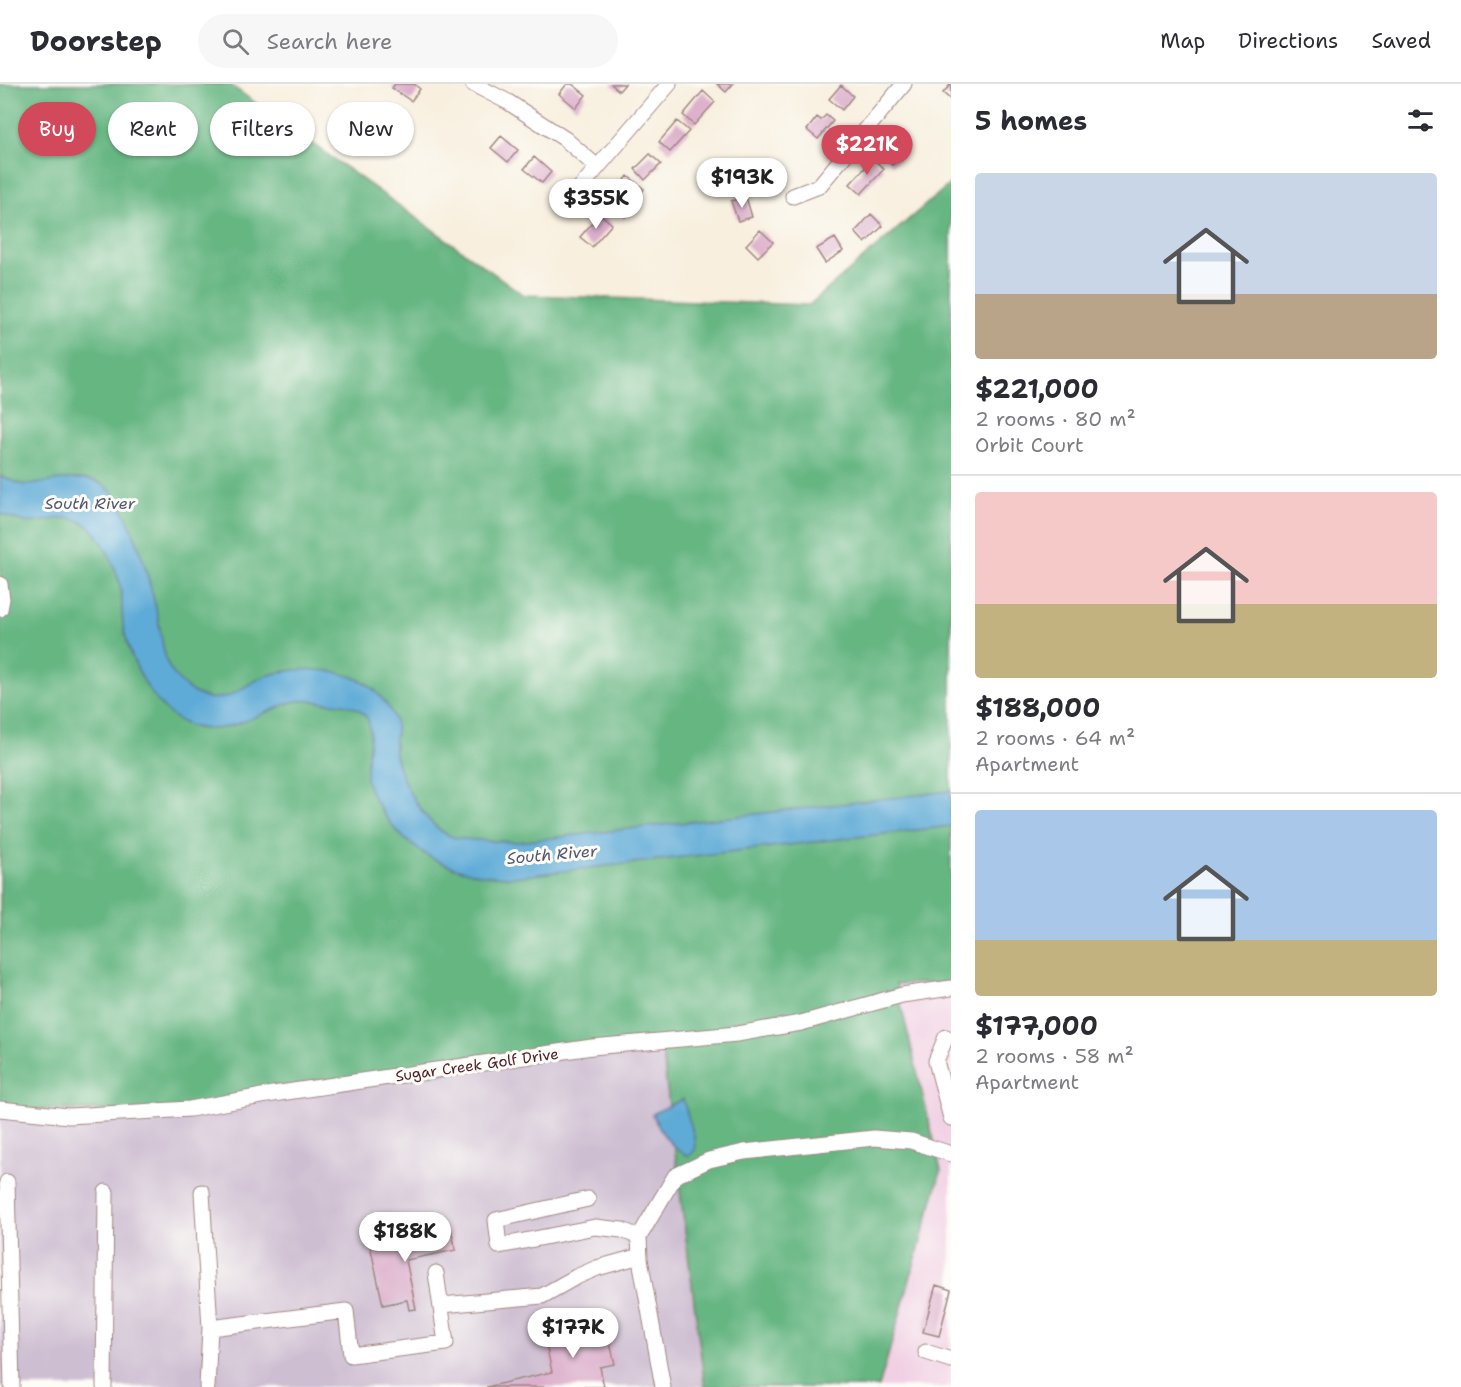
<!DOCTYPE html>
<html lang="en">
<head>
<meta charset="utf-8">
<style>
  body { margin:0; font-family:"Shantell Sans",sans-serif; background:#f7f7f7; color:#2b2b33; height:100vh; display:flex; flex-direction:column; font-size:22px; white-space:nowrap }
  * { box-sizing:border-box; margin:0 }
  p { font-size:20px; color:#7c7c81 }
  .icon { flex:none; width:33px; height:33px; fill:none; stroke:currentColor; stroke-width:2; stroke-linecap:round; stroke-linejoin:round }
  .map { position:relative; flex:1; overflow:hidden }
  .details { display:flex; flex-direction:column; background:#fff; width:510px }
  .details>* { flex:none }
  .guide { position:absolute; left:18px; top:18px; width:570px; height:54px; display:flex; gap:12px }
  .price { position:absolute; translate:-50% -51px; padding:0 14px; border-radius:21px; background:#fff; color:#222; font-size:20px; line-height:39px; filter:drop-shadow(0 2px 3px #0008) }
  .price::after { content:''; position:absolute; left:50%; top:36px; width:18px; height:14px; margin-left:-9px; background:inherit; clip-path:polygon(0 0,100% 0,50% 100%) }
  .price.selected { background:#d1495b; color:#fff }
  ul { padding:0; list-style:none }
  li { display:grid; align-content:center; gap:12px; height:318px; padding:0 24px }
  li+li { border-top:2px solid #e1e1e2 }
  li span { display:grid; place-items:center; height:186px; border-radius:6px; color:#555 }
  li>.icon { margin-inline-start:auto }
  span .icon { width:108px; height:108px; fill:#fffc; stroke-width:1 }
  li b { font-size:26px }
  h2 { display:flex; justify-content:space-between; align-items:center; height:72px; padding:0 24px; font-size:26px }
  .chip { padding:0 21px; border-radius:27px; background:#fff; box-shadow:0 2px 4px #0004; font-size:21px; line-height:54px }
  .chip.selected { background:#d1495b; color:#fff }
  header { display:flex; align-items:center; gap:36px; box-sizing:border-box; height:84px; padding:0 30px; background:#fff; border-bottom:2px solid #e1e1e2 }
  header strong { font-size:28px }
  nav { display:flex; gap:33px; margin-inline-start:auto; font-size:21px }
  .search { width:420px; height:54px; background:#f7f7f7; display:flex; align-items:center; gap:15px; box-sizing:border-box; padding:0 21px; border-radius:33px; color:#7c7c81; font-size:22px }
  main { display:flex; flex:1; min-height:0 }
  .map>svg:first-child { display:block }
</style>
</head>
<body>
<header>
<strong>Doorstep</strong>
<div class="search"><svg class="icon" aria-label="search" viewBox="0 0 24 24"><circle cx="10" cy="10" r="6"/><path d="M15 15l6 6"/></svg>Search here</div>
<nav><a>Map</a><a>Directions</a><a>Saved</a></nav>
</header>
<main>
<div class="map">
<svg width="951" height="1303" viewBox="0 0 951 1303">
  <rect width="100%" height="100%" fill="#fdfcf7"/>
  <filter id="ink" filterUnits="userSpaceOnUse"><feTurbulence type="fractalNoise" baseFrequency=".0167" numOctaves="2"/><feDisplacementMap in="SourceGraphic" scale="12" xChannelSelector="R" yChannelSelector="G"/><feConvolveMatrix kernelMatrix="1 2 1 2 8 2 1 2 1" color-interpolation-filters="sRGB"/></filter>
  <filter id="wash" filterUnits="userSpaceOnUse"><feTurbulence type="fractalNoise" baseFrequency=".008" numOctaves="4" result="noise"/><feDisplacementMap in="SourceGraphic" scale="24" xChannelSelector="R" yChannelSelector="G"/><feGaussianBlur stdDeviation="1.35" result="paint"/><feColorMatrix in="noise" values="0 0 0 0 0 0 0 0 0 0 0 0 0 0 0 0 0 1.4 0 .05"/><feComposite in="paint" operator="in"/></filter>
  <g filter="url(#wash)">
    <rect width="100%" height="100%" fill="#f8efde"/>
    <!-- built -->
    <path fill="#f1d0e4" d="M 951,899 L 951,1303 L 879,1303 L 941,1087 L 896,900 Z"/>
    <!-- industrial -->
    <path fill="#cebed1" d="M 662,958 L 705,1303 L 0,1303 L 0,1024 Z"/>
    <!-- forest -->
    <path fill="#66b682" stroke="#586a56" stroke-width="1.5" d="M 0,0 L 229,0 L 524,211 L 809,221 L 951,99 L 951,899 L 896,900 L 941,1087 L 879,1303 L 705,1303 L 661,958 L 167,1028 L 0,1024 Z"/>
    <!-- water -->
    <path fill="#5eabd7" stroke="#546581" stroke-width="1.5" d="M 0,392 L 20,400 L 28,401 C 51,398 79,390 100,399 C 129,411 152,505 158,534 C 161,547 163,572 169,583 C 181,604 204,621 228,612 C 242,606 254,595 269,591 C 298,583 334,583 362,597 C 376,605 395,626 396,643 C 396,652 394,661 395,670 C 401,698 425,743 453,753 C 467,757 501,757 517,758 L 951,707 L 951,742 L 513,793 C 459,793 408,772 379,723 C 374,715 367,704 366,694 C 364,676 378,642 363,629 C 354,621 339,619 328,619 C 318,618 307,616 297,617 C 290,618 282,622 275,625 C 244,637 213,656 180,637 C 152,621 130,576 124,546 C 121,531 123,515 120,501 C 116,484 100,447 84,439 C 62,428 47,440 26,438 C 18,437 8,432 0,430 Z
      M 683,1015 L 694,1052 L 695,1066 L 689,1072 C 670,1063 661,1049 652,1030 Z"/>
    <g id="blocks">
      <!-- building -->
      <path fill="#dcaecb" d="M 395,0 L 414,0 L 420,5 L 411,17 L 392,4 Z
        M 567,0 L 572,0 L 586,11 L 576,24 L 559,10 Z
        M 611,0 L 625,0 L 619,7 Z
        M 717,0 L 733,0 L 726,8 Z
        M 951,0 L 951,16 L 943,9 Z
        M 841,1 L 853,12 L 842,26 L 829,15 Z
        M 703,7 L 715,18 L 694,41 L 683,31 Z
        M 826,31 L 833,37 L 818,55 L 807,46 L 817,33 L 821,36 Z
        M 677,37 L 689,47 L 670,68 L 659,58 Z
        M 501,52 L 518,66 L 508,78 L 491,64 Z
        M 897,58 L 906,69 L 892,81 L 883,70 Z
        M 650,70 L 661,80 L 645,96 L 635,85 Z
        M 534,73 L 551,88 L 542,99 L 524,85 Z
        M 873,75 L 884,85 L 861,110 L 850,100 Z
        M 628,92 L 644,105 L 633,119 L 635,121 L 625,133 L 607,119 Z
        M 746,113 L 752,133 L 738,137 L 731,117 Z
        M 600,130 L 612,140 L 592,163 L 580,153 Z
        M 871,130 L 883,142 L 865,159 L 855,148 Z
        M 760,146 L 773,158 L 758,173 L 746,161 Z
        M 835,154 L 843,167 L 825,179 L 816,165 Z
        M 451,1145 L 456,1166 L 406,1176 L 416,1225 L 409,1226 L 407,1216 L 383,1221 L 370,1161 Z
        M 936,1201 L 951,1206 L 939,1252 L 923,1248 Z
        M 605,1238 L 615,1280 L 600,1283 L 604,1303 L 486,1303 L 552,1288 L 544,1251 Z"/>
    </g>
  </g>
  <g filter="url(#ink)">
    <use href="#blocks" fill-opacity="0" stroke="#a18784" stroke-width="1.5"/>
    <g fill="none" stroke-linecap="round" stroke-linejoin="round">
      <!-- minor casing -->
      <g stroke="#a18784" stroke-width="17">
        <path id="minor" d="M 473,0 L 508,18 L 565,55 L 597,83
          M 793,112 L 819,102 L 904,0
          M 561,126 L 669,0
          M 0,500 L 2,515 L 0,525
          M 946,953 L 936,977 L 951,1034
          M 0,1025 L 69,1032 L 190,1025 L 273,1010 L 592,963 L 737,950 L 801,939 L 902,911 L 951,904
          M 7,1098 L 12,1303
          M 202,1108 L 210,1244 L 207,1303
          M 588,1115 L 496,1136 L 499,1162 L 595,1143 L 622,1146 L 639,1153
          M 442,1221 L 542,1212 L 576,1193 L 597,1184 L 640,1172
          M 210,1244 L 346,1227 L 351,1271 L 446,1259 L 436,1189
          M 926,1268 L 951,1276
          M 104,1303 L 106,1108
          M 663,1303 L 640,1175 L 639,1153 L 675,1092 L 709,1076 L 744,1068 L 874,1054 L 911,1057 L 951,1070"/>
      </g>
      <!-- minor -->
      <use href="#minor" stroke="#fff" stroke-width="15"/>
    </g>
  </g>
  <g text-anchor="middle" stroke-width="6" stroke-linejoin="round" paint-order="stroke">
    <!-- street labels -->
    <g font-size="15" fill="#4a1f2b" stroke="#fdfcf7">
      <text transform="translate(477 981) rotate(-8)" y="5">Sugar Creek Golf Drive</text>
    </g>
    <!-- water labels -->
    <g font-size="16" font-style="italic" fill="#525770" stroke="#fdfcf7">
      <text x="90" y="425">South River</text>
      <text transform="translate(552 770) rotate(-5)" y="6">South River</text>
    </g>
  </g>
</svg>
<b class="price selected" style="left:867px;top:92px">$221K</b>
<b class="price" style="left:742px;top:125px">$193K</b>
<b class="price" style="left:596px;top:146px">$355K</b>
<b class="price" style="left:405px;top:1179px">$188K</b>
<b class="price" style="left:573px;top:1275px">$177K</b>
<div class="guide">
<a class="chip selected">Buy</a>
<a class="chip">Rent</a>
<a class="chip">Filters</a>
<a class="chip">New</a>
</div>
</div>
<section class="details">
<h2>5 homes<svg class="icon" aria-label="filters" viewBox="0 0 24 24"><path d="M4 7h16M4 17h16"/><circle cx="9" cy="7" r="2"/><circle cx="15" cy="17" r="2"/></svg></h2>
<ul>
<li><span style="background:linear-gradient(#c9d6e8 65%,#b9a48a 0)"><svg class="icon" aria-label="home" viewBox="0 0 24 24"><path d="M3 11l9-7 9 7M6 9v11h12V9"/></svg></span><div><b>$221,000</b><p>2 rooms · 80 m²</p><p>Orbit Court</p></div></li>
<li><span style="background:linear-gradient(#f6c9c9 60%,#c2b280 0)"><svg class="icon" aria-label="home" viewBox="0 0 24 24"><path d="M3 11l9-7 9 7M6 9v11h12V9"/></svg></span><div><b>$188,000</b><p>2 rooms · 64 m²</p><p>Apartment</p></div></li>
<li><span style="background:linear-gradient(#a9c7e8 70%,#c2b280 0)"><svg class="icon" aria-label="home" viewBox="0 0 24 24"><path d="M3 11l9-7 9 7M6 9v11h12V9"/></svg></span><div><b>$177,000</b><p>2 rooms · 58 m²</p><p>Apartment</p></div></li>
</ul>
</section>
</main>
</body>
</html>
